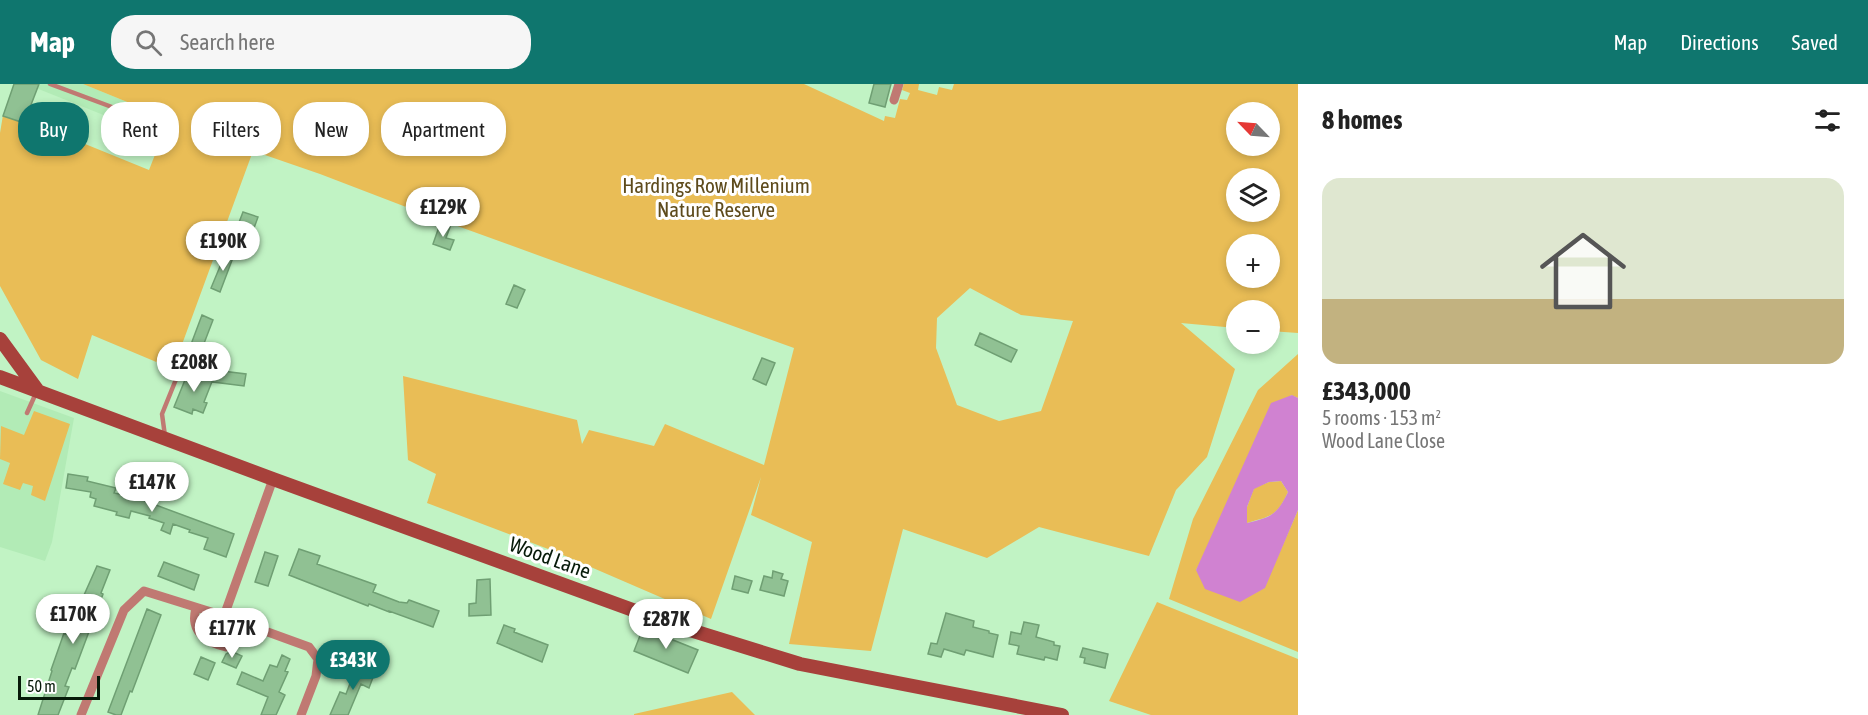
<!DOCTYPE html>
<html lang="en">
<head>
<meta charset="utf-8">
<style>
  body { margin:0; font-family:"Asap Condensed",sans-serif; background:#f6f6f6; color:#222; height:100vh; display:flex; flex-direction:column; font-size:22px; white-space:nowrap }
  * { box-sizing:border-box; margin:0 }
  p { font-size:20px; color:#767676 }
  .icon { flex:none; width:33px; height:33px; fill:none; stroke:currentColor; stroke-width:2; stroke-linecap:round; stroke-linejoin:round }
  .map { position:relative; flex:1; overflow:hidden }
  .sheet { display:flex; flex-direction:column; background:#fff; width:570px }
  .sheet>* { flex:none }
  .hud { position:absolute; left:18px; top:18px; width:570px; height:54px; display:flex; gap:12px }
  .needle { width:39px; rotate:295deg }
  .fabs { position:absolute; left:1226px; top:18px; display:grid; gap:12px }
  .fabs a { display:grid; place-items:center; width:54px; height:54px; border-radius:50%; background:#fff; box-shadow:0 3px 9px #0003; font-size:30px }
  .scale { position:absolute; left:18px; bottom:15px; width:82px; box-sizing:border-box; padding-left:6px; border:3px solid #071a09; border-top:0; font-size:16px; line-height:21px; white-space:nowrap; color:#071a09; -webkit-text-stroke:4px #fff; paint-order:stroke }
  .price { position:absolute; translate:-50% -51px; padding:0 14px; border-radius:21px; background:#fff; color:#222; font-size:20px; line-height:39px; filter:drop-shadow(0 2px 3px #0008) }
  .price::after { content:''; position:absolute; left:50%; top:36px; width:18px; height:14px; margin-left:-9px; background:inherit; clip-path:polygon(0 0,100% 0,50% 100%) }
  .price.on { background:#0f766e; color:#fff }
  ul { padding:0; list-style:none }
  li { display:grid; align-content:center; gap:12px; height:318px; padding:0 24px }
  li span { display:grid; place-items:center; height:186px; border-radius:18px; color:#555 }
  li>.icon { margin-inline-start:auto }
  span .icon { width:108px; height:108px; fill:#fffc; stroke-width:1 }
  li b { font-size:26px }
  h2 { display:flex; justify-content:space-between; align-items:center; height:72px; padding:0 24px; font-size:26px }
  .tag { padding:0 21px; border-radius:24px; background:#fff; box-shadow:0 3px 9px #0003; font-size:21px; line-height:54px }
  .tag.on { background:#0f766e; color:#fff }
  header { display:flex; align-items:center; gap:36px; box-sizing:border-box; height:84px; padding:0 30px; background:#0f766e; color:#fff }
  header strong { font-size:28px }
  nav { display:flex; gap:33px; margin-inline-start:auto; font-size:21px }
  .search { width:420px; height:54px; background:#f6f6f6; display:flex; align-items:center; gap:15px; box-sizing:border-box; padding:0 21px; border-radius:24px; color:#767676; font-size:22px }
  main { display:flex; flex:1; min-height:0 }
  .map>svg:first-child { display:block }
</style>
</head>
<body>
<header>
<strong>Map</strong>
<div class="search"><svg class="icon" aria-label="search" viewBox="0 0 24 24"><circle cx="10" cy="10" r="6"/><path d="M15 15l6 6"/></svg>Search here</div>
<nav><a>Map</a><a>Directions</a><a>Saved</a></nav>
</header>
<main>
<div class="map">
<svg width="1298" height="631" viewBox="0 0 1298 631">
  <rect width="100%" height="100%" fill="#c1f3c4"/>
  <!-- built -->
  <path fill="#b2ebb6" d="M 26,0 L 83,0 L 169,35 L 161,54 Z
    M 0,307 L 74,334 L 52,458 L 45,477 L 0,463 Z"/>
  <!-- green -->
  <path fill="#e9bd56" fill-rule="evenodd" d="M 83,0 L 804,0 L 884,37 L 885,32 L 895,34 L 900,15 L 907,16 L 910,9 L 902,6 L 904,0 L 919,0 L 918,6 L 937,11 L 939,3 L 952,6 L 954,0 L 1298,0 L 1298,249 L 1269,247 L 1269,226 L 1236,226 L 1236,244 L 1181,239 L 1235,285 L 1207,373 L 1176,406 L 1149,472 L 1039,443 L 987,474 L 903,445 L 871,567 L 789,560 L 812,458 L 751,431 L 761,393 L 711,535 L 556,468 L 427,419 L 436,390 L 408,376 L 403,292 L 577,336 L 582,360 L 589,346 L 654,362 L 665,340 L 764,381 L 794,264 L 427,131 L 320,90 L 253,67 L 173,285 L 92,251 L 78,295 L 41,276 L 0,202 L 0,49 L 3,31 L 31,38 L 149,86 L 169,35 ZM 1236,28 L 1269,28 L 1269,62 L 1236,62 ZM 1236,94 L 1269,94 L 1269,128 L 1236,128 ZM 1236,160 L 1269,160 L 1269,194 L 1236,194 ZM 970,204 L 1021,231 L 1073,237 L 1041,327 L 999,337 L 957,321 L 936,264 L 937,234 Z
    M 1298,270 L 1298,314 L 1291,311 L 1196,486 L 1240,517 L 1264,504 L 1298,426 L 1298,568 L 1169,515 L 1193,435 L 1258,306 Z
    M 34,327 L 70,340 L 45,417 L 31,411 L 33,402 L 23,399 L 20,406 L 3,400 L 10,379 L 0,375 L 1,342 L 24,351 Z
    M 1281,397 L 1288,408 C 1277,432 1272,432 1247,439 L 1247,423 L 1254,404 L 1269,398 Z
    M 1157,518 L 1298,575 L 1298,631 L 1151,631 L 1109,617 Z
    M 208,533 L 237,544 L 238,549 L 227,560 L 205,552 L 204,536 Z
    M 732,608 L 755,631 L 634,631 L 634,630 Z"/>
  <!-- water -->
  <path fill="#d082d1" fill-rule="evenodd" d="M 1292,311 L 1298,314 L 1298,426 L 1265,504 L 1240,518 L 1205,505 L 1196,486 L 1271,319 ZM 1281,397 L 1288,408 C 1277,431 1271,433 1247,439 L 1247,423 L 1254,405 L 1269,398 Z"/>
  <!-- building -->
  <path fill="#90c193" stroke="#6f9f73" stroke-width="1.5" d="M 14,0 L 39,0 L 24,39 L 3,32 Z
    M 874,0 L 891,0 L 885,23 L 869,19 Z
    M 243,128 L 258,133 L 244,172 L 228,167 Z
    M 440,140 L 450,143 L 446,154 L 454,156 L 450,166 L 433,160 Z
    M 226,168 L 234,171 L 220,208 L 211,204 Z
    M 514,201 L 525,206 L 517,224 L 506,220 Z
    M 202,231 L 213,236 L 198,275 L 187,271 Z
    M 980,249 L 1017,266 L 1011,278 L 975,261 Z
    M 762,274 L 775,279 L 766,301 L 753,295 Z
    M 189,286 L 213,295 L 204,318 L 207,319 L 203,329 L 193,325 L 192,330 L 174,323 Z
    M 214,286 L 246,290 L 244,302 L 213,298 Z
    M 68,390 L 88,393 L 87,397 L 116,404 L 114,409 L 133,413 L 134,411 L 146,414 L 145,417 L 234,450 L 226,473 L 204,465 L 208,454 L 189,448 L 190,446 L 173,440 L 170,450 L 161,446 L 164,439 L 149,434 L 150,432 L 131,427 L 129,434 L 116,431 L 117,428 L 94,422 L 96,415 L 90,413 L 91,408 L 66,404 Z
    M 299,465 L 320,472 L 317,480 L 376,501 L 373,508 L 399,518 L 407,519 L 409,516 L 439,527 L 433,543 L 389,527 L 389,528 L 369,520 L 368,522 L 289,491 Z
    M 265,468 L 278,472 L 268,502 L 255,498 Z
    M 164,478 L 199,491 L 194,506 L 158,492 Z
    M 97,482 L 110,486 L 101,509 L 103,510 L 75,585 L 72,584 L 65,602 L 69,603 L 58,631 L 38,631 L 52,587 L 51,586 L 64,549 L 66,550 L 74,529 L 76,529 Z
    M 773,487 L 783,490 L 781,495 L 788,497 L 784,512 L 760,506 L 764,492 L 772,494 Z
    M 735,492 L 752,497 L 748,509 L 732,505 Z
    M 490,495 L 491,531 L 469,532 L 469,520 L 476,519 L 477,496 Z
    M 147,525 L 161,531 L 132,608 L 130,607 L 121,631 L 116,631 L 108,628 Z
    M 946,529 L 974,537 L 973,543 L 989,547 L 989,549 L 998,551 L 993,573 L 966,566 L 964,571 L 944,565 L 941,573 L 928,570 L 931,559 L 937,560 Z
    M 1024,538 L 1039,541 L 1036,553 L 1054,558 L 1054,561 L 1060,562 L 1057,576 L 1045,573 L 1044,576 L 1017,570 L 1019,562 L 1009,560 L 1011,548 L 1021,550 Z
    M 504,541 L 515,545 L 514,548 L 548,561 L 542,578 L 497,559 Z
    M 643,544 L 698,566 L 688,589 L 634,567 Z
    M 1083,564 L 1108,570 L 1105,584 L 1084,579 L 1085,574 L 1080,573 Z
    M 231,567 L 242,572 L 236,584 L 222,578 L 226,570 Z
    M 282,571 L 290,575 L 285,587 L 288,588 L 279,608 L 285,611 L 276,631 L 261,631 L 268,613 L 237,600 L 242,588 L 263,597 L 270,581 L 277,583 Z
    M 201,573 L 215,579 L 208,596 L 194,590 Z
    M 357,581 L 375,588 L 369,604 L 361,600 L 348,631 L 330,631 L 340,608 L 346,610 Z"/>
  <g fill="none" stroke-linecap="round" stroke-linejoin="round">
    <!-- lane -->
    <path stroke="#c07972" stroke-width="4.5" d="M 50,0 L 136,32
      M 27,329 L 36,309
      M 165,352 L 162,330 L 181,283"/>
    <!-- street -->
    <path stroke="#c07972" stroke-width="9" d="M 894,16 L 899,0
      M 196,524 C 195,528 194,535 195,539 C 198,554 214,560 226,563 L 247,541
      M 224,532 L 273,395
      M 81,631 L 124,526 L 144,507 L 224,532 L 309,563 L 318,575 L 316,592 L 301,631"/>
    <!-- secondary -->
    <path stroke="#a7413b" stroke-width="14" d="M 0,255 L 38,307
      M 0,293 L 273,395 L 674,541 L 800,580 L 1062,631"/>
  </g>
  <g text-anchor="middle" stroke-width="6" stroke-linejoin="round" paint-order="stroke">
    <!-- park labels -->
    <g font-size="21" fill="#5e4b1c" stroke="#fff">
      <text x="716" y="109">Hardings Row Millenium<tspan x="716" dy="24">Nature Reserve</tspan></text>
    </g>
    <!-- street labels -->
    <g font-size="21" fill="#071a09" stroke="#fff">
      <text transform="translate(550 474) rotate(20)" y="7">Wood Lane</text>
    </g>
  </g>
</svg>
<div class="fabs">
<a><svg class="needle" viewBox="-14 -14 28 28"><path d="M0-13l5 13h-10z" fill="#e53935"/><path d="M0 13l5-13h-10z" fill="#767676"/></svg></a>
<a><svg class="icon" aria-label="layers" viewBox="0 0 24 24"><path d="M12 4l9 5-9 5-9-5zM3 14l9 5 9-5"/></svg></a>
<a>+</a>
<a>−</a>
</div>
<div class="scale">50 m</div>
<b class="price" style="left:443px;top:154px">£129K</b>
<b class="price" style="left:223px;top:188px">£190K</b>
<b class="price" style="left:194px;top:309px">£208K</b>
<b class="price" style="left:152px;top:429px">£147K</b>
<b class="price" style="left:73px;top:561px">£170K</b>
<b class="price" style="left:666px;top:566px">£287K</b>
<b class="price" style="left:232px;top:575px">£177K</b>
<b class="price on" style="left:353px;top:607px">£343K</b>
<div class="hud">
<a class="tag on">Buy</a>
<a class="tag">Rent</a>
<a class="tag">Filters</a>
<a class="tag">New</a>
<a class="tag">Apartment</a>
</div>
</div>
<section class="sheet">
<h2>8 homes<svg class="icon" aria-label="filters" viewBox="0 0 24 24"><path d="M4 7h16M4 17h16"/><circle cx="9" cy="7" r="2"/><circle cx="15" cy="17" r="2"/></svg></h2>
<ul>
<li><span style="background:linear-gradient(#dfe7d0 65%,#c2b280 0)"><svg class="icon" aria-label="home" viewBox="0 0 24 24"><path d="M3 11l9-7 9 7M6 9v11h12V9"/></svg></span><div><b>£343,000</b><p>5 rooms · 153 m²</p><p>Wood Lane Close</p></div></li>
</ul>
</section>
</main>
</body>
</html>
